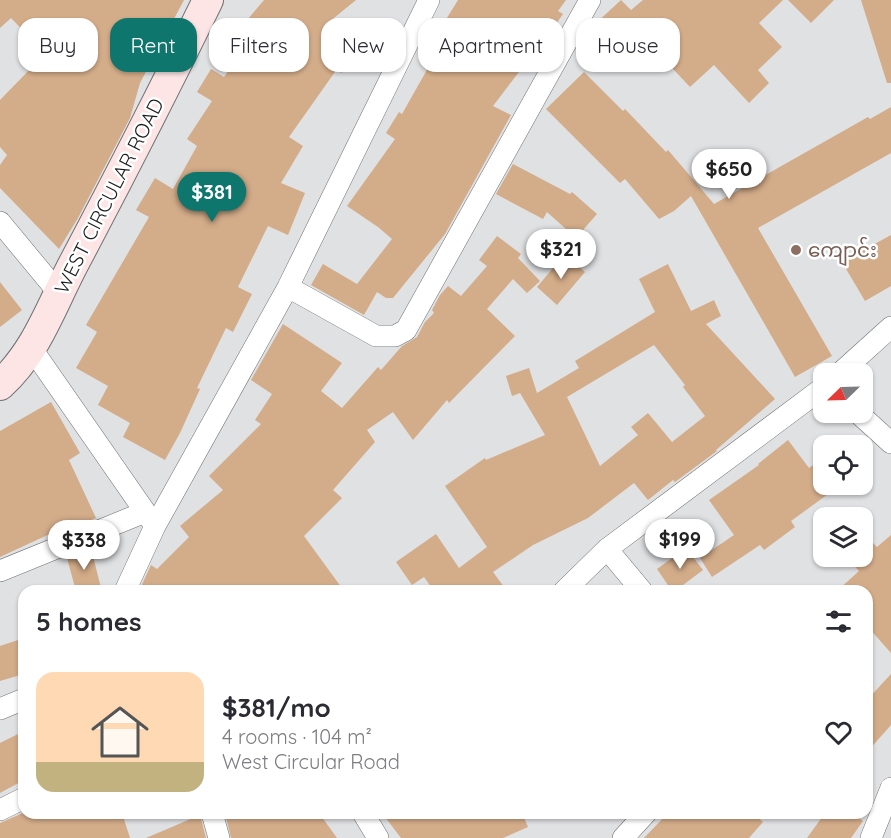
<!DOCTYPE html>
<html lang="en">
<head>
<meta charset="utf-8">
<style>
  body { margin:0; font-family:Quicksand,"Noto Sans Myanmar",sans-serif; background:#f7f7f7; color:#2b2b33; height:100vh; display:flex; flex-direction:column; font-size:22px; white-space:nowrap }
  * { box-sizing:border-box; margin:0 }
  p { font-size:20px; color:#7c7c81 }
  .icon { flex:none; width:33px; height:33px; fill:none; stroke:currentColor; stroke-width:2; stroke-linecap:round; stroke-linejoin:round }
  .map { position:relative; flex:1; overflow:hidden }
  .drawer { position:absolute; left:18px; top:585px; width:855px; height:234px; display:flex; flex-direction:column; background:#fff; border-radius:18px; box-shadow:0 2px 4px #0004 }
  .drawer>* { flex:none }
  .banner { position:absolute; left:18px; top:18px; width:855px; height:54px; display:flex; gap:12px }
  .needle { width:39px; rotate:247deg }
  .tools { position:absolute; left:813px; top:363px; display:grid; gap:12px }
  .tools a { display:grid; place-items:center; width:60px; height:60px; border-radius:12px; background:#fff; box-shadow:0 2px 4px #0004; font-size:30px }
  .price { position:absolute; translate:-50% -51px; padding:0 14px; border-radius:21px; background:#fff; color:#222; font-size:20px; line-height:39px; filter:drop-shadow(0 2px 3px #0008) }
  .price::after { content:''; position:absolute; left:50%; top:36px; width:18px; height:14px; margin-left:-9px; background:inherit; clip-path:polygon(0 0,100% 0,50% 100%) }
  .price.on { background:#0f766e; color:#fff }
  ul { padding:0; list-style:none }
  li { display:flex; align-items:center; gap:18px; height:150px; padding:0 18px }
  li span { display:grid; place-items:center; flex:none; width:168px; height:120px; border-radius:18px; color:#555 }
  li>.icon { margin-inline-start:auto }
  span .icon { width:72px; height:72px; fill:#fffc; stroke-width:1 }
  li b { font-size:26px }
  h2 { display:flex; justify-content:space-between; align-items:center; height:72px; padding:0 18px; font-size:26px }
  .pill { padding:0 21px; border-radius:18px; background:#fff; box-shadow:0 2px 4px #0004; font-size:21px; line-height:54px }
  .pill.on { background:#0f766e; color:#fff }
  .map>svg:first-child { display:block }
</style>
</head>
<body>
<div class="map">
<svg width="891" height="838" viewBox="0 0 891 838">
  <rect width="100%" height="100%" fill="#e0e1e3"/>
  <!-- building -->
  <path fill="#d3ac89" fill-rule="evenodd" d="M 0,0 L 184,0 L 140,83 L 130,118 L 78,218 L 59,249 L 0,188 L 0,165 L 7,155 L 0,147 L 0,100 L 37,62 L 29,54 L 38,46 L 11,18 L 0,28 Z
    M 264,0 L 356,0 L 329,22 L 360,55 L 341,73 L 337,69 L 289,137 L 303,146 L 281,183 L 305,193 L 288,235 L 268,226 L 238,287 L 252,294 L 233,332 L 226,328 L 197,388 L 200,389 L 180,433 L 165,460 L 123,437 L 130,423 L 98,405 L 108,386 L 76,368 L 97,332 L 86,325 L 149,217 L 136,210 L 155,178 L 173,189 L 197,146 L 187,139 L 212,101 L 197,92 L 211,69 L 224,77 L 253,36 L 242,26 Z
    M 458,0 L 566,0 L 558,11 L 563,14 L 537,52 L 535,51 L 493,106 L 511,115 L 445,234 L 393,298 L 386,298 L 377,292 L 364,315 L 311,285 L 323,264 L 357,284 L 392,239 L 378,227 L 347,206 L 395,139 L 386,133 L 399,112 L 402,114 L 437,52 L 429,47 Z
    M 621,0 L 631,10 L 643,0 L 783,0 L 759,23 L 782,47 L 758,70 L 769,83 L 749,103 L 714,65 L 690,87 L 658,53 L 638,72 L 594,25 Z
    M 788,0 L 834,0 L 811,23 Z
    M 861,0 L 891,0 L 891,83 L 887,83 Z
    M 584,72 L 623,111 L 625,109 L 666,152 L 668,150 L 714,204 L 868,117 L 870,119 L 891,107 L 891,153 L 758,228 L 832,356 L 795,377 L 691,196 L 674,211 L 659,219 L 625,179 L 620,183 L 546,109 Z
    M 513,164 L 570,194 L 572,192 L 597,214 L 576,238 L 547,212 L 543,219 L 496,194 Z
    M 891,235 L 891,286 L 865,301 L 842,262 Z
    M 497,236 L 521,254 L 518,258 L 540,281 L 527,293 L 513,279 L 487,309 L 515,336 L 449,403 L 447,400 L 413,440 L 393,412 L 367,430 L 375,442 L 333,490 L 342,498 L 304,536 L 344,591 L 139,591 L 151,565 L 157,569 L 189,537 L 180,526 L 223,490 L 209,476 L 261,424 L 255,420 L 272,394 L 251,380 L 283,324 L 342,363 L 321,391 L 342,408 L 378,367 L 381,370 L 402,346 L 417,337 L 425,322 L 434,313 L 432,310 L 440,295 L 448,286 L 461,296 L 487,266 L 479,260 Z
    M 565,254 L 585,272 L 557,305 L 537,287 Z
    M 668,264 L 691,311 L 714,300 L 721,316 L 706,324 L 775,399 L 716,450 L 717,451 L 675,482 L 673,480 L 648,500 L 634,483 L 588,518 L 533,545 L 493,572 L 507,591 L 434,591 L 424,577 L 412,585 L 396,562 L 436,534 L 459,568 L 487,547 L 445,486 L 485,458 L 486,460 L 545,435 L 520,393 L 512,396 L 506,376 L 529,368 L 537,393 L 579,368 L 575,361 L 655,312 L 639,279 ZM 654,345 L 685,385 L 683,387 L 705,416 L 672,442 L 648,413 L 631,427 L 638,435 L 600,466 L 567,397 Z
    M 0,282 L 22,310 L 0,327 Z
    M 51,402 L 80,453 L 69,460 L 96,518 L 55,535 L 54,532 L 0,557 L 0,431 Z
    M 788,440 L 809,468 L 816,463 L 824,473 L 824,484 L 832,484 L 835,489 L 791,521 L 795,527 L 764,550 L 760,545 L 712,577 L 700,558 L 734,535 L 709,500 L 759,465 L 758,464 Z
    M 862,532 L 877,547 L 891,535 L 891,653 L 867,626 L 867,591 L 837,591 L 859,571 L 845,556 L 862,556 Z
    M 91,548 L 101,588 L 91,591 L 76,591 L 67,558 Z
    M 686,548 L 703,570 L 675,591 L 672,591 L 657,569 Z
    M 24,638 L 24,674 L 0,681 L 0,646 Z
    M 891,674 L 891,725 L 867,752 L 867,700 Z
    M 24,731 L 24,780 L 0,793 L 0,743 Z
    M 23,813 L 122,813 L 130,838 L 0,838 L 0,823 Z
    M 225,813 L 319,813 L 337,838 L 231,838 Z
    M 382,813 L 522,813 L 528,827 L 503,838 L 401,838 Z
    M 668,813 L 753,813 L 763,822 L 749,838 L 644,838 Z
    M 825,813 L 852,813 L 863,821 L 851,838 L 807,838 Z
    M 200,815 L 206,838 L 146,838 Z"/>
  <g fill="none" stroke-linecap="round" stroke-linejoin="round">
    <!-- street casing -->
    <g stroke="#6f7072" stroke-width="22">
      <path id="street" d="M 0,222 L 58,292
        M 288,287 L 376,336 L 395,336 L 406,330 L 590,0
        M 32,349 L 155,526
        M 839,374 L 891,327
        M 857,412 L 891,443
        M 607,549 L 642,591
        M 0,571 L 145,512
        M 125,591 L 155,526 L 288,287 L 429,0
        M 564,591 L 607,549 L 824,387
        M 0,709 L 24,699
        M 0,810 L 24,798
        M 212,813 L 219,838
        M 363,813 L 378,838
        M 623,838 L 646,813
        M 871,838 L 891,788"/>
    </g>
    <!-- secondary casing -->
    <g stroke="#6f7072" stroke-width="32">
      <path id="secondary" d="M 0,385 C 38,350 51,306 75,261 C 121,174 165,88 208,0"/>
    </g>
    <!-- street -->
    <use href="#street" stroke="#fff" stroke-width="21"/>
    <!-- secondary -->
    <use href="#secondary" stroke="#fde4e5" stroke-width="30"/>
  </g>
  <!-- markers -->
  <circle fill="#8d6e63" stroke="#fff" stroke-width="2" cx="796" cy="250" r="6"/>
  <g text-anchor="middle" stroke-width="5" stroke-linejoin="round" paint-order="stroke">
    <!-- street labels -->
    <g font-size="20" fill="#1c1c1d" stroke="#fff">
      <text transform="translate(109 196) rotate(-63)" y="7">WEST CIRCULAR ROAD</text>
    </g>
    <!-- education labels -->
    <g font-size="20" fill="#785e54" stroke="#fff" text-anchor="start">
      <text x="808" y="257">ကျောင်း</text>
    </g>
  </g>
</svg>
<div class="tools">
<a><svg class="needle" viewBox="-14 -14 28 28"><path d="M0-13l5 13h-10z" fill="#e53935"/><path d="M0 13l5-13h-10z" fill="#7c7c81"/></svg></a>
<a><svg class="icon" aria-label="locate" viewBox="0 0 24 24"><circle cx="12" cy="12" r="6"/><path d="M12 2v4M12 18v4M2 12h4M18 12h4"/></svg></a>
<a><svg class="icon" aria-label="layers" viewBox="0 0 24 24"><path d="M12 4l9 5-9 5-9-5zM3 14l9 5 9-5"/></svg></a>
</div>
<b class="price" style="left:729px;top:200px">$650</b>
<b class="price on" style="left:212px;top:223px">$381</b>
<b class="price" style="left:561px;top:280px">$321</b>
<b class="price" style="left:680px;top:570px">$199</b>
<b class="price" style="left:84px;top:571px">$338</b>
<div class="banner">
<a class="pill">Buy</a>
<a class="pill on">Rent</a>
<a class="pill">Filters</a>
<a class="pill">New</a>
<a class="pill">Apartment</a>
<a class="pill">House</a>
</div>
<section class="drawer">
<h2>5 homes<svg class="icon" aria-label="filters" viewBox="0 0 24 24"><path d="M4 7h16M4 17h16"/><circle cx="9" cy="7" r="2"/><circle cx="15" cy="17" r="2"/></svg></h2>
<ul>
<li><span style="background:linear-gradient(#ffd9b3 75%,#c2b280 0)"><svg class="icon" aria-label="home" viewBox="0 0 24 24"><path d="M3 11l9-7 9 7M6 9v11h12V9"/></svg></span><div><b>$381/mo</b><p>4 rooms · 104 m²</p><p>West Circular Road</p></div><svg class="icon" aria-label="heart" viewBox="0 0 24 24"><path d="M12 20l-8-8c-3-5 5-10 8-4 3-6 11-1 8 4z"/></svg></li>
</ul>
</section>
</div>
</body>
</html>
